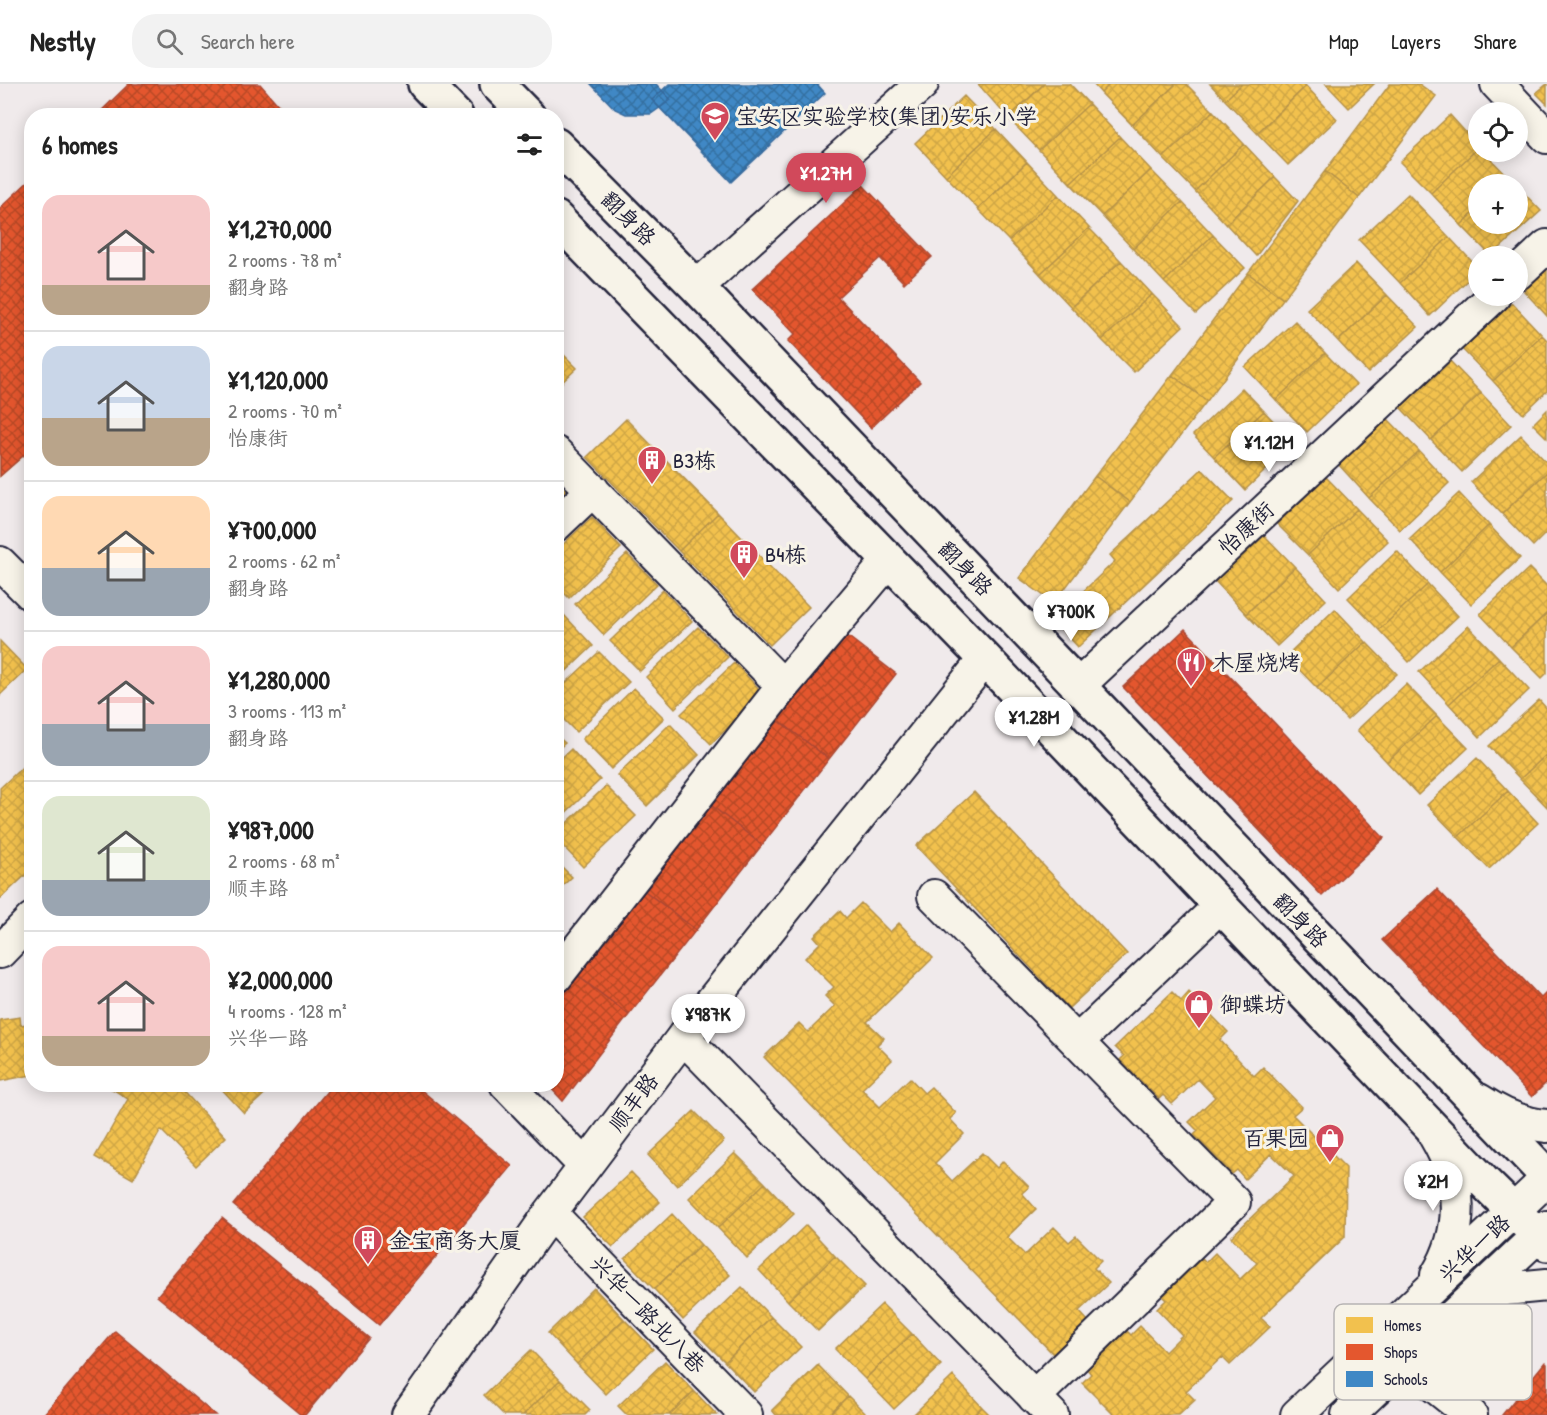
<!DOCTYPE html>
<html lang="en">
<head>
<meta charset="utf-8">
<style>
  body { margin:0; font-family:"Patrick Hand","LXGW WenKai TC",sans-serif; background:#f2f2f2; color:#222; height:100vh; display:flex; flex-direction:column; font-size:22px; white-space:nowrap }
  * { box-sizing:border-box; margin:0 }
  p { font-size:20px; color:#767676 }
  .icon { flex:none; width:33px; height:33px; fill:none; stroke:currentColor; stroke-width:2; stroke-linecap:round; stroke-linejoin:round }
  .map { position:relative; flex:1; overflow:hidden }
  .sheet { position:absolute; left:24px; top:24px; width:540px; height:984px; display:flex; flex-direction:column; background:#fff; border-radius:24px; box-shadow:0 3px 15px #0003 }
  .sheet>* { flex:none }
  .controls { position:absolute; left:1468px; top:18px; display:grid; gap:12px }
  .controls a { display:grid; place-items:center; width:60px; height:60px; border-radius:50%; background:#fff; box-shadow:0 3px 15px #0003; font-size:30px }
  .price { position:absolute; translate:-50% -51px; padding:0 14px; border-radius:21px; background:#fff; color:#222; font-size:20px; line-height:39px; filter:drop-shadow(0 2px 3px #0008) }
  .price::after { content:''; position:absolute; left:50%; top:36px; width:18px; height:14px; margin-left:-9px; background:inherit; clip-path:polygon(0 0,100% 0,50% 100%) }
  .price.selected { background:#d1495b; color:#fff }
  ul { padding:0; list-style:none }
  li { display:flex; align-items:center; gap:18px; height:150px; padding:0 18px }
  li+li { border-top:2px solid #e0e0e0 }
  li span { display:grid; place-items:center; flex:none; width:168px; height:120px; border-radius:18px; color:#555 }
  li>.icon { margin-inline-start:auto }
  span .icon { width:72px; height:72px; fill:#fffc; stroke-width:1 }
  li b { font-size:26px }
  h2 { display:flex; justify-content:space-between; align-items:center; height:72px; padding:0 18px; font-size:26px }
  header { display:flex; align-items:center; gap:36px; box-sizing:border-box; height:84px; padding:0 30px; background:#fff; border-bottom:2px solid #e0e0e0 }
  header strong { font-size:28px }
  nav { display:flex; gap:33px; margin-inline-start:auto; font-size:21px }
  .search { width:420px; height:54px; background:#f2f2f2; display:flex; align-items:center; gap:15px; box-sizing:border-box; padding:0 21px; border-radius:24px; color:#767676; font-size:22px }
  .map>svg:first-child { display:block }
</style>
</head>
<body>
<header>
<strong>Nestly</strong>
<div class="search"><svg class="icon" aria-label="search" viewBox="0 0 24 24"><circle cx="10" cy="10" r="6"/><path d="M15 15l6 6"/></svg>Search here</div>
<nav><a>Map</a><a>Layers</a><a>Share</a></nav>
</header>
<div class="map">
<svg width="1547" height="1331" viewBox="0 0 1547 1331">
  <defs>
    <pattern id="homes-cross-hatch" width="8" height="8" patternUnits="userSpaceOnUse" patternTransform="scale(1.5)"><rect width="8" height="8" fill="#f2c14e"/><path d="M0 0l8 8M0 8l8-8" fill="none" stroke="#cfa645"/></pattern>
    <pattern id="shops-cross-hatch" width="8" height="8" patternUnits="userSpaceOnUse" patternTransform="scale(1.5)"><rect width="8" height="8" fill="#e4572e"/><path d="M0 0l8 8M0 8l8-8" fill="none" stroke="#b84828"/></pattern>
    <pattern id="schools-cross-hatch" width="8" height="8" patternUnits="userSpaceOnUse" patternTransform="scale(1.5)"><rect width="8" height="8" fill="#3f88c5"/><path d="M0 0l8 8M0 8l8-8" fill="none" stroke="#346fa1"/></pattern>
  </defs>
  <rect width="100%" height="100%" fill="#f0eaeb"/>
  <filter id="ink" filterUnits="userSpaceOnUse"><feTurbulence type="fractalNoise" baseFrequency=".0167" numOctaves="2"/><feDisplacementMap in="SourceGraphic" scale="12" xChannelSelector="R" yChannelSelector="G"/><feConvolveMatrix kernelMatrix="1 2 1 2 8 2 1 2 1" color-interpolation-filters="sRGB"/></filter>
  <g filter="url(#ink)">
    <!-- homes -->
    <path fill="url(#homes-cross-hatch)" stroke="#b49148" stroke-width="1.5" d="M 978,0 L 1044,0 L 1008,34 Z
      M 1044,0 L 1070,0 L 1089,20 L 1039,66 L 1008,34 Z
      M 1093,0 L 1110,0 L 1101,9 Z
      M 1110,0 L 1176,0 L 1132,41 L 1101,9 Z
      M 1176,0 L 1186,0 L 1213,27 L 1163,74 L 1132,41 Z
      M 1210,0 L 1242,0 L 1225,16 Z
      M 1242,0 L 1304,0 L 1306,2 L 1257,49 L 1225,16 Z
      M 1326,0 L 1374,0 L 1349,24 Z
      M 1390,0 L 1419,0 L 1436,12 L 1359,114 L 1325,87 Z
      M 1547,0 L 1547,20 L 1536,9 Z
      M 1306,2 L 1337,35 L 1288,81 L 1257,49 Z
      M 964,12 L 996,45 L 946,92 L 915,59 Z
      M 1089,20 L 1120,53 L 1070,99 L 1039,66 Z
      M 279,21 L 288,32 L 267,32 Z
      M 1213,27 L 1244,60 L 1195,107 L 1163,74 Z
      M 1450,31 L 1479,63 L 1431,109 L 1400,78 Z
      M 996,45 L 1027,78 L 978,125 L 946,92 Z
      M 1120,53 L 1151,86 L 1102,132 L 1070,99 Z
      M 1244,60 L 1275,93 L 1226,140 L 1195,107 Z
      M 1479,63 L 1479,68 L 1484,68 L 1510,95 L 1504,100 L 1479,100 L 1479,124 L 1461,141 L 1431,109 Z
      M 1027,78 L 1058,111 L 1009,157 L 978,125 Z
      M 1151,86 L 1182,118 L 1133,165 L 1102,132 Z
      M 1325,87 L 1359,114 L 1283,215 L 1248,189 Z
      M 1275,93 L 1298,117 L 1256,172 L 1226,140 Z
      M 1518,103 L 1541,127 L 1491,172 L 1461,141 L 1479,124 L 1479,140 L 1518,140 Z
      M 1408,110 L 1449,153 L 1400,199 L 1359,156 Z
      M 1058,111 L 1089,144 L 1040,190 L 1009,157 Z
      M 1182,118 L 1213,151 L 1164,198 L 1133,165 Z
      M 1089,144 L 1121,177 L 1071,223 L 1040,190 Z
      M 1213,151 L 1245,184 L 1196,230 L 1164,198 Z
      M 1449,153 L 1479,185 L 1430,232 L 1400,199 Z
      M 1121,177 L 1152,210 L 1102,256 L 1071,223 Z
      M 1356,179 L 1387,211 L 1338,257 L 1307,225 Z
      M 1547,185 L 1547,232 L 1524,207 Z
      M 1248,189 L 1283,215 L 1207,317 L 1172,291 Z
      M 1152,210 L 1183,242 L 1134,288 L 1102,256 Z
      M 1387,211 L 1418,243 L 1368,289 L 1338,257 Z
      M 1512,219 L 1542,251 L 1493,297 L 1462,265 Z
      M 1295,237 L 1325,269 L 1276,316 L 1245,283 Z
      M 32,238 L 32,278 L 25,284 L 5,262 Z
      M 1542,251 L 1547,256 L 1547,307 L 1523,330 L 1493,297 Z
      M 5,262 L 25,284 L 0,305 L 0,266 Z
      M 556,263 L 577,284 L 556,304 Z
      M 1325,269 L 1356,301 L 1307,348 L 1276,316 Z
      M 1450,277 L 1481,309 L 1431,356 L 1400,323 Z
      M 1172,291 L 1207,317 L 1130,418 L 1095,392 Z
      M 1242,304 L 1264,327 L 1214,373 L 1193,351 Z
      M 0,307 L 23,332 L 32,324 L 32,364 L 0,392 Z
      M 1481,309 L 1511,341 L 1462,388 L 1431,356 Z
      M 1547,326 L 1547,354 L 1533,340 Z
      M 1264,327 L 1294,359 L 1245,406 L 1214,373 Z
      M 626,335 L 718,429 L 679,467 L 587,373 Z
      M 1388,335 L 1419,367 L 1369,414 L 1339,381 Z
      M 1521,351 L 1547,379 L 1547,388 L 1502,430 L 1471,398 Z
      M 1419,367 L 1449,399 L 1400,446 L 1369,414 Z
      M 1202,385 L 1233,417 L 1078,563 L 1053,536 L 1115,477 L 1110,471 Z
      M 1547,388 L 1547,448 L 1533,462 L 1502,430 Z
      M 1095,392 L 1130,418 L 1054,519 L 1019,494 Z
      M 1326,393 L 1357,425 L 1308,471 L 1277,440 Z
      M 556,397 L 566,406 L 556,415 Z
      M 1459,409 L 1489,441 L 1440,488 L 1410,455 Z
      M 1357,425 L 1388,457 L 1339,504 L 1308,471 Z
      M 718,429 L 809,523 L 770,561 L 679,467 Z
      M 592,433 L 621,464 L 569,514 L 556,501 L 556,467 Z
      M 1489,441 L 1520,474 L 1471,520 L 1440,488 Z
      M 1264,451 L 1295,483 L 1246,530 L 1215,497 Z
      M 1397,467 L 1428,500 L 1379,546 L 1348,514 Z
      M 627,470 L 657,500 L 604,551 L 575,520 Z
      M 1295,483 L 1326,516 L 1277,562 L 1246,530 Z
      M 1529,484 L 1547,502 L 1547,529 L 1511,563 L 1480,530 Z
      M 1428,500 L 1458,532 L 1409,578 L 1379,546 Z
      M 663,506 L 692,537 L 640,587 L 610,557 Z
      M 1335,525 L 1366,558 L 1317,604 L 1286,572 Z
      M 1547,529 L 1547,589 L 1542,594 L 1511,563 Z
      M 564,531 L 593,562 L 556,597 L 556,538 Z
      M 1468,542 L 1499,574 L 1449,620 L 1419,588 Z
      M 698,543 L 728,573 L 675,624 L 646,593 Z
      M 0,557 L 27,585 L 0,611 Z
      M 1366,558 L 1397,590 L 1347,636 L 1317,604 Z
      M 599,568 L 629,598 L 576,648 L 556,628 L 556,608 Z
      M 1499,574 L 1529,606 L 1480,653 L 1449,620 Z
      M 734,579 L 763,609 L 711,660 L 681,630 Z
      M 1406,600 L 1437,632 L 1387,678 L 1357,646 Z
      M 634,604 L 664,634 L 611,685 L 582,655 Z
      M 1539,616 L 1547,625 L 1547,670 L 1520,695 L 1489,662 Z
      M 1437,632 L 1468,664 L 1418,711 L 1387,678 Z
      M 670,640 L 699,671 L 647,722 L 617,691 Z
      M 556,651 L 565,659 L 556,667 Z
      M 571,665 L 600,696 L 556,738 L 556,679 Z
      M 1547,670 L 1547,723 L 1520,695 Z
      M 32,674 L 32,785 L 0,815 L 0,704 Z
      M 1477,674 L 1508,707 L 1458,753 L 1427,721 Z
      M 606,702 L 636,732 L 583,783 L 556,755 L 556,749 Z
      M 1508,707 L 1538,739 L 1489,785 L 1458,753 Z
      M 974,708 L 1127,870 L 1069,924 L 916,762 Z
      M 556,777 L 572,793 L 556,808 Z
      M 861,819 L 890,848 L 899,839 L 933,874 L 867,938 L 884,954 L 877,961 L 892,976 L 862,1005 L 880,1023 L 910,994 L 924,1009 L 931,1003 L 956,1029 L 950,1035 L 964,1050 L 935,1079 L 952,1097 L 982,1069 L 997,1084 L 1003,1077 L 1029,1103 L 1022,1109 L 1036,1125 L 1007,1153 L 1025,1171 L 1054,1143 L 1069,1158 L 1076,1152 L 1101,1177 L 1094,1184 L 1109,1199 L 1079,1227 L 1088,1237 L 1053,1270 L 764,973 L 799,939 L 808,948 L 835,922 L 825,912 L 834,903 L 805,874 L 820,859 L 814,852 L 840,827 L 846,834 Z
      M 1172,908 L 1181,917 L 1189,908 L 1228,948 L 1220,956 L 1254,992 L 1263,983 L 1302,1023 L 1293,1031 L 1346,1084 L 1345,1153 L 1261,1234 L 1270,1243 L 1230,1281 L 1222,1273 L 1186,1307 L 1195,1316 L 1179,1331 L 1114,1331 L 1082,1299 L 1091,1290 L 1087,1285 L 1127,1247 L 1131,1251 L 1140,1242 L 1165,1268 L 1182,1251 L 1157,1225 L 1166,1216 L 1162,1212 L 1202,1174 L 1206,1178 L 1215,1169 L 1240,1195 L 1257,1179 L 1231,1153 L 1294,1092 L 1271,1070 L 1245,1095 L 1237,1086 L 1232,1090 L 1194,1051 L 1198,1047 L 1189,1038 L 1215,1013 L 1198,995 L 1172,1020 L 1163,1011 L 1159,1015 L 1120,976 L 1124,972 L 1115,963 Z
      M 20,933 L 21,941 L 32,939 L 32,991 L 0,997 L 0,936 Z
      M 100,1000 L 116,1000 L 114,1006 Z
      M 116,1000 L 177,1000 L 226,1053 L 196,1082 L 161,1046 L 133,1095 L 95,1073 L 128,1015 L 114,1006 Z
      M 217,1000 L 275,1000 L 244,1029 Z
      M 694,1027 L 724,1057 L 677,1102 L 648,1071 Z
      M 735,1069 L 765,1099 L 718,1144 L 689,1114 Z
      M 631,1088 L 660,1118 L 613,1163 L 583,1133 Z
      M 765,1099 L 794,1130 L 747,1174 L 718,1144 Z
      M 672,1130 L 701,1161 L 654,1205 L 625,1175 Z
      M 806,1141 L 835,1172 L 788,1217 L 759,1186 Z
      M 701,1161 L 730,1191 L 683,1236 L 654,1205 Z
      M 835,1172 L 865,1202 L 818,1247 L 788,1217 Z
      M 742,1203 L 771,1233 L 725,1278 L 695,1248 Z
      M 594,1204 L 624,1235 L 577,1280 L 548,1249 Z
      M 882,1220 L 912,1250 L 865,1295 L 835,1265 Z
      M 771,1233 L 801,1263 L 754,1308 L 725,1278 Z
      M 624,1235 L 653,1265 L 606,1310 L 577,1280 Z
      M 912,1250 L 941,1281 L 894,1325 L 865,1295 Z
      M 531,1266 L 560,1296 L 523,1331 L 504,1331 L 484,1311 Z
      M 665,1277 L 694,1307 L 669,1331 L 627,1331 L 618,1322 Z
      M 818,1281 L 848,1312 L 828,1331 L 776,1331 L 772,1326 Z
      M 953,1292 L 982,1323 L 974,1331 L 913,1331 Z
      M 560,1296 L 590,1326 L 585,1331 L 523,1331 Z
      M 694,1307 L 717,1331 L 669,1331 Z
      M 848,1312 L 867,1331 L 828,1331 Z
      M 982,1323 L 990,1331 L 974,1331 Z"/>
    <!-- shops -->
    <path fill="url(#shops-cross-hatch)" stroke="#aa4732" stroke-width="1.5" d="M 129,0 L 260,0 L 288,32 L 96,32 Z
      M 32,94 L 32,364 L 0,392 L 0,124 Z
      M 863,101 L 932,173 L 904,199 L 880,174 L 838,213 L 920,298 L 871,344 L 788,257 L 795,250 L 752,205 Z
      M 1185,545 L 1384,754 L 1322,812 L 1123,603 Z
      M 841,547 L 896,590 L 829,675 L 774,633 Z
      M 774,633 L 829,675 L 762,761 L 707,718 Z
      M 707,718 L 762,761 L 696,846 L 641,804 Z
      M 641,804 L 696,846 L 629,931 L 574,889 Z
      M 1437,805 L 1541,914 L 1547,908 L 1547,998 L 1532,1013 L 1382,856 Z
      M 574,889 L 629,931 L 563,1017 L 547,1000 L 556,1000 L 556,912 Z
      M 333,1000 L 414,1000 L 512,1082 L 379,1241 L 233,1121 Z
      M 222,1134 L 369,1254 L 305,1331 L 301,1331 L 157,1212 Z
      M 115,1247 L 215,1331 L 43,1331 Z
      M 1545,1278 L 1547,1280 L 1547,1331 L 1502,1331 Z"/>
    <!-- schools -->
    <path fill="url(#schools-cross-hatch)" stroke="#36699c" stroke-width="1.5" d="M 591,0 L 656,0 L 671,16 L 651,30 L 626,30 L 615,25 Z
      M 669,0 L 817,0 L 825,9 L 731,98 L 652,16 Z"/>
    <g fill="none" stroke-linecap="round" stroke-linejoin="round">
      <!-- minor casing -->
      <g stroke="#22223b" stroke-width="36">
        <path id="minor" d="M 1497,0 L 1547,53
          M 1518,189 L 1547,162
          M 697,203 L 922,0
          M 556,369 L 783,602 L 556,893
          M 556,441 L 593,406
          M 0,479 L 32,511
          M 783,602 L 889,476
          M 1077,603 L 1494,212
          M 934,812 L 1234,1118 L 1034,1313
          M 0,868 L 32,835
          M 683,953 L 1052,1331
          M 1077,958 L 1220,822
          M 506,1000 L 585,1082
          M 1479,1016 C 1500,1030 1521,1040 1547,1042
          M 1435,1052 C 1462,1097 1465,1145 1437,1191
          M 550,1129 L 746,1331
          M 1477,1217 L 1505,1205 L 1547,1201
          M 1404,1278 L 1471,1331
          M 408,1331 L 550,1129 L 683,953 L 985,575
          M 1297,1331 L 1547,1095
          M 1348,1331 L 1547,1143"/>
      </g>
      <!-- major casing -->
      <g stroke="#22223b" stroke-width="38">
        <path id="major" d="M 425,0 L 456,32
          M 497,0 L 528,32
          M 556,61 L 697,203 L 1547,1092
          M 556,134 L 985,575 L 1483,1097 L 1547,1160"/>
      </g>
      <!-- minor -->
      <use href="#minor" stroke="#f7f3e8" stroke-width="32"/>
      <!-- major -->
      <use href="#major" stroke="#f7f3e8" stroke-width="33"/>
    </g>
  </g>
  <!-- icons -->
  <defs>
    <g id="school-pin" transform="scale(1.5)"><path d="M0 17L-7.5 6A9.5 9.5 0 1 1 7.5 6Z" fill="#d1495b" stroke="#f7f3e8"/><path d="M0-5L7-2L0 1L-7-2ZM-4 1L0 2.5L4 1V4Q0 6-4 4Z" fill="#fff"/></g>
    <g id="building-pin" transform="scale(1.5)"><path d="M0 17L-7.5 6A9.5 9.5 0 1 1 7.5 6Z" fill="#d1495b" stroke="#f7f3e8"/><path d="M-4-6H4V6H1V3H-1V6H-4ZM-2.5-4.3h1.7v1.8h-1.7ZM.8-4.3h1.7v1.8H.8ZM-2.5-1h1.7V.8h-1.7ZM.8-1h1.7V.8H.8Z" fill="#fff"/></g>
    <g id="restaurant-pin" transform="scale(1.5)"><path d="M0 17L-7.5 6A9.5 9.5 0 1 1 7.5 6Z" fill="#d1495b" stroke="#f7f3e8"/><path d="M-5-6h1v4h1v-4h1v4h1v-4h1v5L-1.5 .5V6h-2V.5L-5-1ZM5-6V6H3V1.5H1.5Q1.5-4 5-6Z" fill="#fff"/></g>
    <g id="shop-pin" transform="scale(1.5)"><path d="M0 17L-7.5 6A9.5 9.5 0 1 1 7.5 6Z" fill="#d1495b" stroke="#f7f3e8"/><path d="M-5-2.5h2.3a2.7 3.5 0 0 1 5.4 0H5L5.5 6h-11ZM-1.5-2.5h3a1.5 2.3 0 0 0-3 0Z" fill="#fff"/></g>
  </defs>
  <g fill-rule="evenodd">
    <use href="#school-pin" x="715" y="32"/>
    <use href="#building-pin" x="652" y="376"/>
    <use href="#building-pin" x="744" y="470"/>
    <use href="#restaurant-pin" x="1191" y="578"/>
    <use href="#shop-pin" x="1199" y="920"/>
    <use href="#shop-pin" x="1330" y="1054"/>
    <use href="#building-pin" x="368" y="1156"/>
  </g>
  <g text-anchor="middle" stroke-width="6" stroke-linejoin="round" paint-order="stroke">
    <!-- poi labels -->
    <g font-size="22" fill="#22223b" stroke="#f7f3e8" text-anchor="start">
      <text x="736" y="40">宝安区实验学校(集团)安乐小学</text>
      <text x="673" y="384">B3栋</text>
      <text x="765" y="478">B4栋</text>
      <text x="1212" y="586">木屋烧烤</text>
      <text x="1220" y="928">御蝶坊</text>
      <text x="1309" y="1062" text-anchor="end">百果园</text>
      <text x="389" y="1164">金宝商务大厦</text>
    </g>
    <!-- street labels -->
    <g font-size="22" fill="#22223b" stroke="#f7f3e8">
      <text transform="translate(629 134) rotate(45)" y="8">翻身路</text>
      <text transform="translate(1246 444) rotate(-43)" y="8">怡康街</text>
      <text transform="translate(966 484) rotate(46)" y="8">翻身路</text>
      <text transform="translate(1301 836) rotate(46)" y="8">翻身路</text>
      <text transform="translate(633 1018) rotate(-53)" y="8">顺丰路</text>
      <text transform="translate(1474 1164) rotate(-43)" y="8">兴华一路</text>
      <text transform="translate(648 1230) rotate(46)" y="8">兴华一路北八巷</text>
    </g>
  </g>
  <!-- legend -->
  <rect x="1334" y="1220" width="198" height="96" rx="9" fill="#f7f3e8" stroke="#b7b4b4" stroke-width="1.5"/>
  <rect x="1346" y="1233" width="27" height="16" fill="#f2c14e"/>
  <rect x="1346" y="1260" width="27" height="16" fill="#e4572e"/>
  <rect x="1346" y="1287" width="27" height="16" fill="#3f88c5"/>
  <g font-size="16" fill="#22223b">
    <text x="1384" y="1247">Homes</text>
    <text x="1384" y="1274">Shops</text>
    <text x="1384" y="1301">Schools</text>
  </g>
</svg>
<div class="controls">
<a><svg class="icon" aria-label="locate" viewBox="0 0 24 24"><circle cx="12" cy="12" r="6"/><path d="M12 2v4M12 18v4M2 12h4M18 12h4"/></svg></a>
<a>+</a>
<a>−</a>
</div>
<b class="price selected" style="left:826px;top:120px">¥1.27M</b>
<b class="price" style="left:1269px;top:389px">¥1.12M</b>
<b class="price" style="left:1071px;top:558px">¥700K</b>
<b class="price" style="left:1034px;top:664px">¥1.28M</b>
<b class="price" style="left:708px;top:961px">¥987K</b>
<b class="price" style="left:1433px;top:1128px">¥2M</b>
<section class="sheet">
<h2>6 homes<svg class="icon" aria-label="filters" viewBox="0 0 24 24"><path d="M4 7h16M4 17h16"/><circle cx="9" cy="7" r="2"/><circle cx="15" cy="17" r="2"/></svg></h2>
<ul>
<li><span style="background:linear-gradient(#f6c9c9 75%,#b9a48a 0)"><svg class="icon" aria-label="home" viewBox="0 0 24 24"><path d="M3 11l9-7 9 7M6 9v11h12V9"/></svg></span><div><b>¥1,270,000</b><p>2 rooms · 78 m²</p><p>翻身路</p></div></li>
<li><span style="background:linear-gradient(#c9d6e8 60%,#b9a48a 0)"><svg class="icon" aria-label="home" viewBox="0 0 24 24"><path d="M3 11l9-7 9 7M6 9v11h12V9"/></svg></span><div><b>¥1,120,000</b><p>2 rooms · 70 m²</p><p>怡康街</p></div></li>
<li><span style="background:linear-gradient(#ffd9b3 60%,#9aa5b1 0)"><svg class="icon" aria-label="home" viewBox="0 0 24 24"><path d="M3 11l9-7 9 7M6 9v11h12V9"/></svg></span><div><b>¥700,000</b><p>2 rooms · 62 m²</p><p>翻身路</p></div></li>
<li><span style="background:linear-gradient(#f6c9c9 65%,#9aa5b1 0)"><svg class="icon" aria-label="home" viewBox="0 0 24 24"><path d="M3 11l9-7 9 7M6 9v11h12V9"/></svg></span><div><b>¥1,280,000</b><p>3 rooms · 113 m²</p><p>翻身路</p></div></li>
<li><span style="background:linear-gradient(#dfe7d0 70%,#9aa5b1 0)"><svg class="icon" aria-label="home" viewBox="0 0 24 24"><path d="M3 11l9-7 9 7M6 9v11h12V9"/></svg></span><div><b>¥987,000</b><p>2 rooms · 68 m²</p><p>顺丰路</p></div></li>
<li><span style="background:linear-gradient(#f6c9c9 75%,#b9a48a 0)"><svg class="icon" aria-label="home" viewBox="0 0 24 24"><path d="M3 11l9-7 9 7M6 9v11h12V9"/></svg></span><div><b>¥2,000,000</b><p>4 rooms · 128 m²</p><p>兴华一路</p></div></li>
</ul>
</section>
</div>
</body>
</html>
